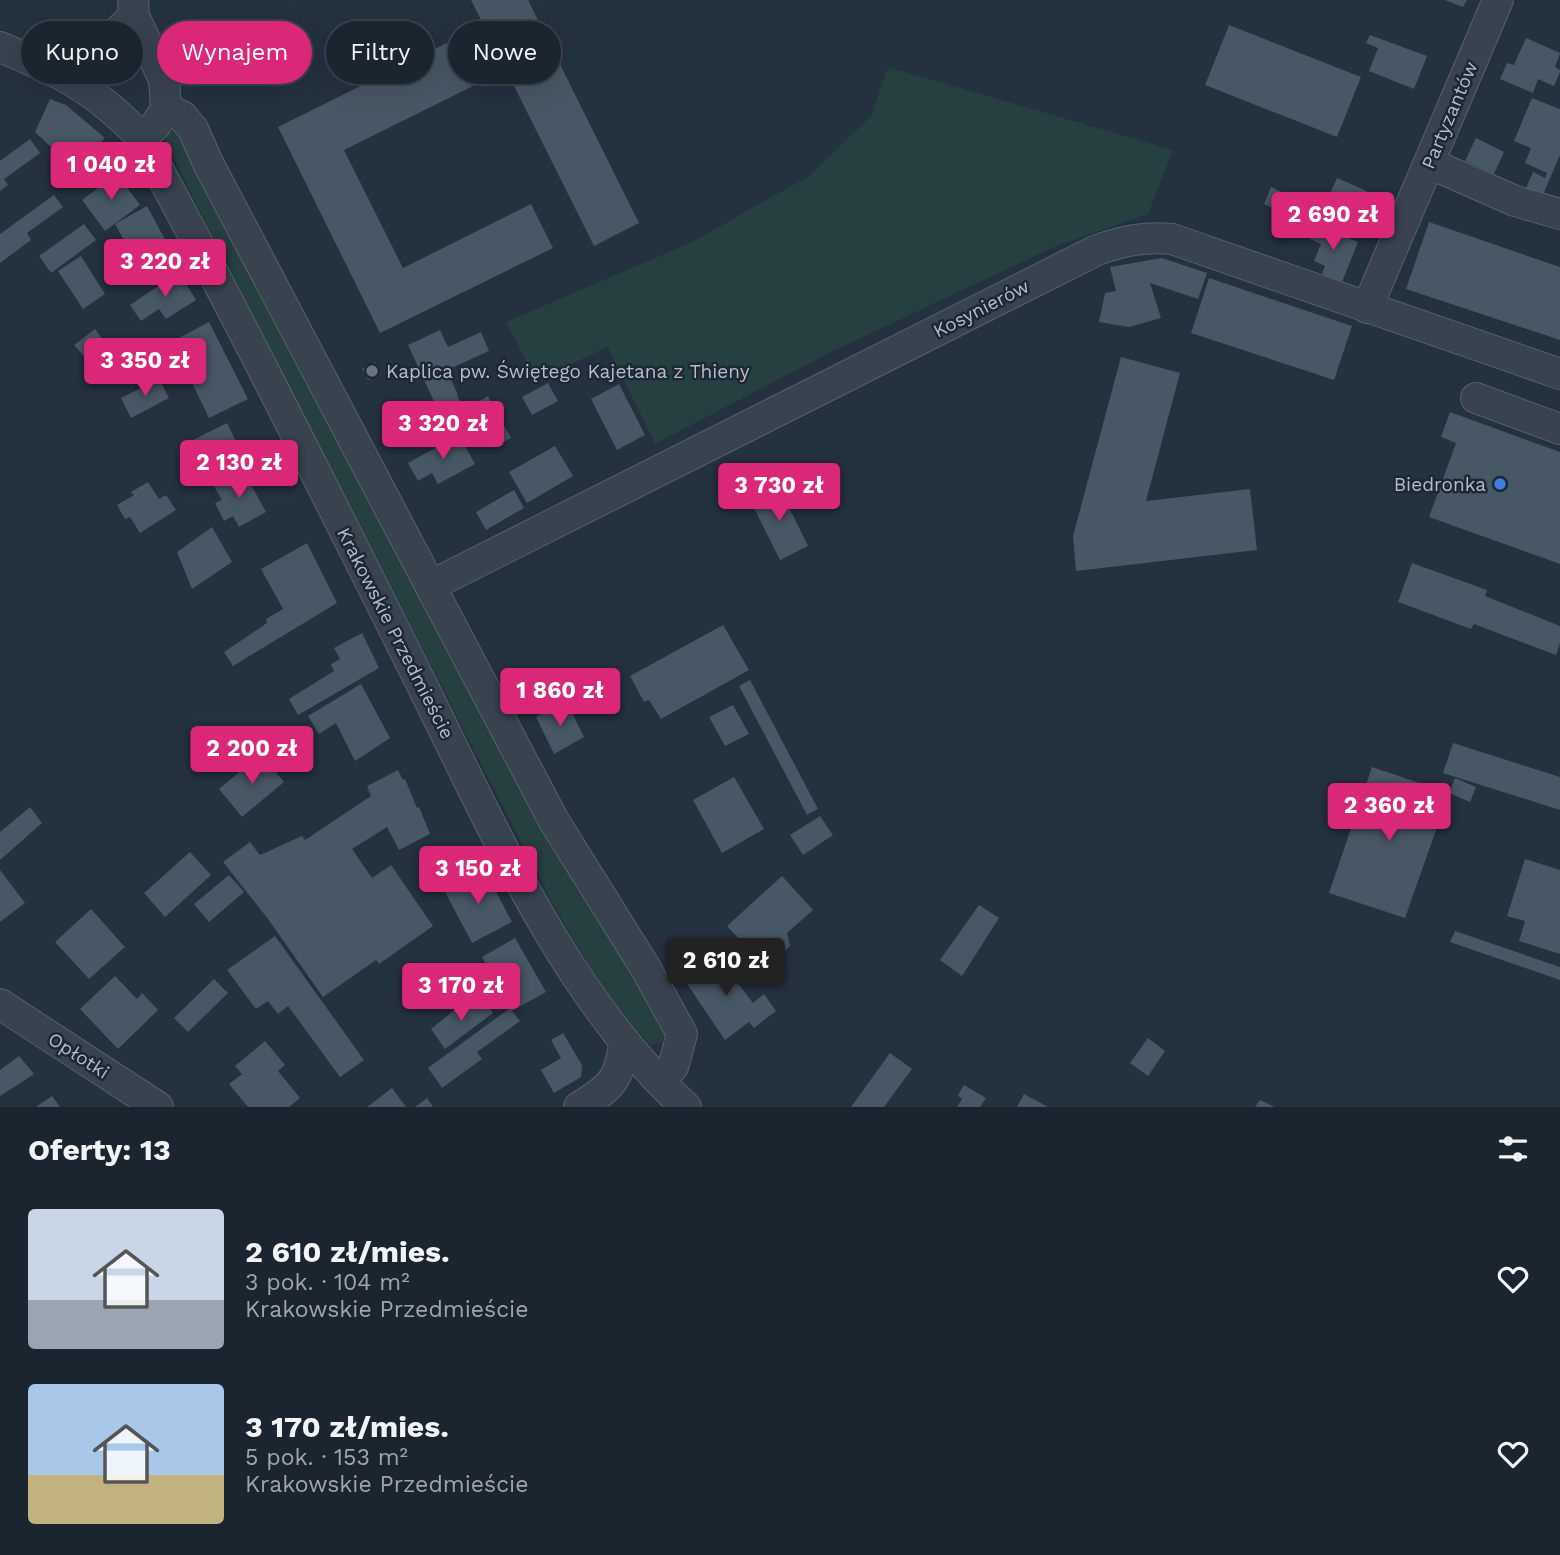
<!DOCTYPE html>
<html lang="pl">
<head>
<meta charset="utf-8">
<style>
  body { margin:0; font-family:"Work Sans",sans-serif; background:#242d37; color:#f1f3f6; height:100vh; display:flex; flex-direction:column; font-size:26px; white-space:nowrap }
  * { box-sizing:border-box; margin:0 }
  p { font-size:23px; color:#a0a5aa }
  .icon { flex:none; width:38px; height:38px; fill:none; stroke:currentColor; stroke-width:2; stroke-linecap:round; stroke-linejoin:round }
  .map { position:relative; height:1107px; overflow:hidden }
  .drawer { display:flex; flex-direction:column; background:#1b252f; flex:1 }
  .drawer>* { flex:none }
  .guide { position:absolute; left:21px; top:21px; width:700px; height:63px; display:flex; gap:14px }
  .price { position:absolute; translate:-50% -60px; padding:0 16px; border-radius:7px; background:#db2777; color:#fff; font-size:23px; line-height:46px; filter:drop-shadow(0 2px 4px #0008) }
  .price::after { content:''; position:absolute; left:50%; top:42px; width:21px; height:16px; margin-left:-10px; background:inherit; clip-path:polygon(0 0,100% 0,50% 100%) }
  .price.active { background:#222; color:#fff }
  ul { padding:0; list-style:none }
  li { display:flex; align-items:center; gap:21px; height:175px; padding:0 28px }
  li span { display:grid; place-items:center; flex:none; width:196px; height:140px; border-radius:7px; color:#555 }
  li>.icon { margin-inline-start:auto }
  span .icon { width:84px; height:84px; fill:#fffc; stroke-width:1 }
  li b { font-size:30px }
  h2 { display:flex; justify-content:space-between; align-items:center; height:84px; padding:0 28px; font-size:30px }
  .tag { padding:0 24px; border-radius:32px; background:#1b252f; box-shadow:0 7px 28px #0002,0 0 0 2px #39424b; font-size:24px; line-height:63px }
  .tag.active { background:#db2777; color:#fff }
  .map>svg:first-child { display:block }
</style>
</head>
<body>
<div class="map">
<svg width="1560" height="1107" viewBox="0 0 1560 1107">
  <rect width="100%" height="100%" fill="#24313f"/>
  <!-- green -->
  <path fill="#263f40" d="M 888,67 L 1173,150 L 1148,214 L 1054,247 L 833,351 L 655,444 L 608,347 L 536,380 L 506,322 L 692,242 L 809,176 L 871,116 Z
    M 173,131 L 182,135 L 634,974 L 666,1035 L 662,1042 L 651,1045 C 610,1005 582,953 553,904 L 228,269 L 166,142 L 167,134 Z"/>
  <!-- building -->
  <path fill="#485765" d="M 471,0 L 528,0 L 639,223 L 594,246 Z
    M 1445,0 L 1467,0 L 1463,7 Z
    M 1229,25 L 1361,77 L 1337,137 L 1205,85 Z
    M 1370,35 L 1427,56 L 1414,89 L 1369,71 L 1378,48 L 1366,43 Z
    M 1526,38 L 1560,53 L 1555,67 L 1560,70 L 1560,72 L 1554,86 L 1538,79 L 1533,93 L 1500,79 L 1507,63 L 1514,65 Z
    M 451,41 L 473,86 L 344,150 L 403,268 L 531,204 L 553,248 L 380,333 L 278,127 Z
    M 1532,98 L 1560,109 L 1560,155 L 1542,197 L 1525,190 L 1533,172 L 1545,178 L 1547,173 L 1525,163 L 1531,148 L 1514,141 Z
    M 50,99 L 66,105 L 105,138 L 75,169 L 35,132 Z
    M 1476,138 L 1504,152 L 1494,174 L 1465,161 Z
    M 30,139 L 40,153 L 4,179 L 8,185 L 0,191 L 0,161 Z
    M 117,174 L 140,205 L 105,231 L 82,200 Z
    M 1337,178 L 1367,191 L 1364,199 L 1374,203 L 1366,223 L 1325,205 Z
    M 1271,187 L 1314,207 L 1306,224 L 1264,204 Z
    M 54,195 L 63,207 L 27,233 L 31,240 L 0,263 L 0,234 Z
    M 147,206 L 174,256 L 142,273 L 115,224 Z
    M 1429,222 L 1560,267 L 1560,340 L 1406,289 Z
    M 84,224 L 96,240 L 51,273 L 39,256 Z
    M 1314,224 L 1358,242 L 1342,282 L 1322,274 L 1325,266 L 1314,261 L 1321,244 L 1308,238 Z
    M 81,256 L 105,294 L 83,309 L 58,271 Z
    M 1162,258 L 1207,273 L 1198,299 L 1150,283 L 1161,318 L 1129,327 L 1099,322 L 1105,293 L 1116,291 L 1110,267 Z
    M 179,272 L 196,300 L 166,319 L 159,309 L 141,321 L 130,305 Z
    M 1209,278 L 1352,326 L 1334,380 L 1191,333 Z
    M 209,322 L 248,399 L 209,418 L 192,383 L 197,381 L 175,340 Z
    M 95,329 L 114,356 L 95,369 L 74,345 Z
    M 440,330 L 448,347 L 481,332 L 489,351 L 447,370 L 457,393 L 462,411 L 488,396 L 511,438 L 493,448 L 478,420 L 444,439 L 436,424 L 442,419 L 408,345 Z
    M 1121,357 L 1180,373 L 1146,501 L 1250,489 L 1257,550 L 1076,571 L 1073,536 Z
    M 375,362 L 381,373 L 368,380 L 362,369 Z
    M 159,379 L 169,398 L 131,418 L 121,398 Z
    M 548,383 L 558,401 L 532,415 L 522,397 Z
    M 619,384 L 645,435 L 617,450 L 591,399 Z
    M 1450,412 L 1560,452 L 1560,564 L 1429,517 L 1456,443 L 1441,437 Z
    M 227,423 L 241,452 L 206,470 L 191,441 Z
    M 459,435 L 475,464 L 438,484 L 432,473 L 418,481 L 408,463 Z
    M 555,446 L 573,476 L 527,503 L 509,472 Z
    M 243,470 L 266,512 L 239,527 L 233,516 L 224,521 L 215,503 L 222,500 L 214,486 Z
    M 148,482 L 159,499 L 166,495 L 176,510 L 140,533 L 130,517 L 125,519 L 117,505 L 134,495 L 131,492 Z
    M 778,485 L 808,546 L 780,560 L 750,500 Z
    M 514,490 L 524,508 L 486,530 L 476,512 Z
    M 212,527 L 232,562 L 192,589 L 177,552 Z
    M 307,543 L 337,603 L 233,666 L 224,652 L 267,623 L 266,619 L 283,609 L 261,569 Z
    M 1412,563 L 1487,590 L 1485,596 L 1560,626 L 1560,643 L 1556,655 L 1474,624 L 1471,629 L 1398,602 Z
    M 723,625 L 749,670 L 661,719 L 649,700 L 644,702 L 630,676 Z
    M 362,633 L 379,668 L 298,715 L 289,699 L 334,671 L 331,664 L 340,659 L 334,648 Z
    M 750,680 L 818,809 L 807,815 L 739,686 Z
    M 361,684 L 390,738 L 355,761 L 336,723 L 319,734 L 308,716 Z
    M 564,702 L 565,706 L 568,705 L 584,737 L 554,754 L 536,717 Z
    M 733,705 L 749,734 L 725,746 L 709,717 Z
    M 1453,743 L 1560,777 L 1560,810 L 1443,773 Z
    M 261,754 L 284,782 L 242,817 L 219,789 Z
    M 1372,767 L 1449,793 L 1405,918 L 1329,893 Z
    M 398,770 L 403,780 L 405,779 L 417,808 L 419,807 L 430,834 L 399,850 L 387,827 L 352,849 L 372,878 L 391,865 L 433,926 L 379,964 L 376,960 L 323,997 L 268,919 L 223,862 L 250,842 L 260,855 L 302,836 L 305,840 L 371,796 L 367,786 Z
    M 734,777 L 764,829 L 722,853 L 693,800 Z
    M 1455,778 L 1476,787 L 1470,802 L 1449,793 Z
    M 30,807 L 42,823 L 0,860 L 0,832 Z
    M 820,816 L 833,835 L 803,855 L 790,835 Z
    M 190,852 L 211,875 L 165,917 L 144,893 Z
    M 1525,859 L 1560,870 L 1560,954 L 1519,941 L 1525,921 L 1507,916 Z
    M 484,869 L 512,922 L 472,943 L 444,890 Z
    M 0,870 L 25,903 L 0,922 Z
    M 229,875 L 244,892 L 209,922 L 194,904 Z
    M 782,876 L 813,910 L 787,933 L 790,946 L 766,968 L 727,926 Z
    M 979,905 L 999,918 L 962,976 L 940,960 Z
    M 91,909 L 125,947 L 89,979 L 55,942 Z
    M 1455,931 L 1560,967 L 1560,980 L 1450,942 Z
    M 275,936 L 364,1060 L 340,1077 L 288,1006 L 278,1014 L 268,1001 L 256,1009 L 227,970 Z
    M 515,938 L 546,992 L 512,1011 L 520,1021 L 477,1052 L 482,1059 L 442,1088 L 428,1068 L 510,1008 L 482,957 Z
    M 715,954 L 753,1003 L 764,994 L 776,1011 L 754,1028 L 749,1022 L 725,1040 L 683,978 Z
    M 115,976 L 137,999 L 142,993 L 158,1010 L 118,1049 L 80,1009 Z
    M 214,979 L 228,993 L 188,1032 L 174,1018 Z
    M 483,997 L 493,1013 L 445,1049 L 431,1029 L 457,1008 L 461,1013 Z
    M 563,1033 L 582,1065 L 581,1077 L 554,1093 L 541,1070 L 561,1058 L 551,1040 Z
    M 1148,1038 L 1165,1051 L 1148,1076 L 1130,1063 Z
    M 265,1041 L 285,1065 L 278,1071 L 300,1098 L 289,1107 L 248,1107 L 229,1084 L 242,1074 L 235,1066 Z
    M 890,1053 L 912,1069 L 884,1107 L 851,1107 Z
    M 19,1056 L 34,1074 L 0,1096 L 0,1070 Z
    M 964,1085 L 986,1098 L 980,1107 L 957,1107 L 962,1099 L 958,1095 Z
    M 392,1088 L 406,1107 L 367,1107 Z
    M 1024,1094 L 1048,1107 L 1017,1107 Z
    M 52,1096 L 60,1107 L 36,1107 Z
    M 427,1098 L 433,1107 L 415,1107 Z
    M 1260,1100 L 1275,1107 L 1255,1107 Z"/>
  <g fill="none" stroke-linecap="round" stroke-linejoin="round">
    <!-- minor casing -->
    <g stroke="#56616d" stroke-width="32">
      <path id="minor" d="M 133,0 L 134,16 L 164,80 L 166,109 L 155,126
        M 0,47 C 60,72 94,88 140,136 C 236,312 325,491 415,671 C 489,818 562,995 686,1107
        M 78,82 L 103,46 L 134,16
        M 166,109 L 182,116 L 193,129 L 208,163 L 554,821 L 645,967 L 682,1034 L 673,1067 L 659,1080
        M 1429,163 L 1515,201 L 1560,214
        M 1367,308 L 1498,0
        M 1476,398 L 1560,429
        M 430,586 L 1097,250 C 1123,241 1145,236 1172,239 L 1560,374
        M 0,1004 L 158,1107
        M 579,1107 C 610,1088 620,1080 624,1043"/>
    </g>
    <!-- minor -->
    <use href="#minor" stroke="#38434f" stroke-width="30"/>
  </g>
  <!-- markers -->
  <circle fill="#6b7280" stroke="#1d2834" stroke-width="2.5" cx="372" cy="371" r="7"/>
  <circle fill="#3f7fe0" stroke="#1d2834" stroke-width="2.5" cx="1500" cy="484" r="7"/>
  <g text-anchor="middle" stroke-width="5" stroke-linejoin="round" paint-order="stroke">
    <!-- street labels -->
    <g font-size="19" fill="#b4beca" stroke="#1d2834">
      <text transform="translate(1449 115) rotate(-67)" y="7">Partyzantów</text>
      <text transform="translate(981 308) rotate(-27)" y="7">Kosynierów</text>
      <text transform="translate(396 633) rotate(63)" y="7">Krakowskie Przedmieście</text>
      <text transform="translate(79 1055) rotate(33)" y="7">Opłotki</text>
    </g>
    <!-- poi labels -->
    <g font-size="19" fill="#b4beca" stroke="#1d2834" text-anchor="start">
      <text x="386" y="378">Kaplica pw. Świętego Kajetana z Thieny</text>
      <text x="1486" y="491" text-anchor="end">Biedronka</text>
    </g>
  </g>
</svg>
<b class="price" style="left:111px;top:202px">1 040 zł</b>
<b class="price" style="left:1333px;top:252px">2 690 zł</b>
<b class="price" style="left:165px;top:299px">3 220 zł</b>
<b class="price" style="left:145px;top:398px">3 350 zł</b>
<b class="price" style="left:443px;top:461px">3 320 zł</b>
<b class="price" style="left:239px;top:500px">2 130 zł</b>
<b class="price" style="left:779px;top:523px">3 730 zł</b>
<b class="price" style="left:560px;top:728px">1 860 zł</b>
<b class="price" style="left:252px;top:786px">2 200 zł</b>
<b class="price" style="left:1389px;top:843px">2 360 zł</b>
<b class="price" style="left:478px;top:906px">3 150 zł</b>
<b class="price active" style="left:726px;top:998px">2 610 zł</b>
<b class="price" style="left:461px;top:1023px">3 170 zł</b>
<div class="guide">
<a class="tag">Kupno</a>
<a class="tag active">Wynajem</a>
<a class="tag">Filtry</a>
<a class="tag">Nowe</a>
</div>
</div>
<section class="drawer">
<h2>Oferty: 13<svg class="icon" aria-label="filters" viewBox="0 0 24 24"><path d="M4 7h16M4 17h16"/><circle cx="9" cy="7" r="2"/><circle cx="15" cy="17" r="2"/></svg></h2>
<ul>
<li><span style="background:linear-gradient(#c9d6e8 65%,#9aa5b1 0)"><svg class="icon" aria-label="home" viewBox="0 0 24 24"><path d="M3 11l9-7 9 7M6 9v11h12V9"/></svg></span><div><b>2 610 zł/mies.</b><p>3 pok. · 104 m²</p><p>Krakowskie Przedmieście</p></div><svg class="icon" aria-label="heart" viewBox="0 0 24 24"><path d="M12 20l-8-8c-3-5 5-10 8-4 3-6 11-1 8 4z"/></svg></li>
<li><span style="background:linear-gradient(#a9c7e8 65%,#c2b280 0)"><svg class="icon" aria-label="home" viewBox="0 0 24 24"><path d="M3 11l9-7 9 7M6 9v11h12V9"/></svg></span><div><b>3 170 zł/mies.</b><p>5 pok. · 153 m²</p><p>Krakowskie Przedmieście</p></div><svg class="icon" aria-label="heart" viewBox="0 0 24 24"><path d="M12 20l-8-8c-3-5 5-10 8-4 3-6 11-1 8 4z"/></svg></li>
</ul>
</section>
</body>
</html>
